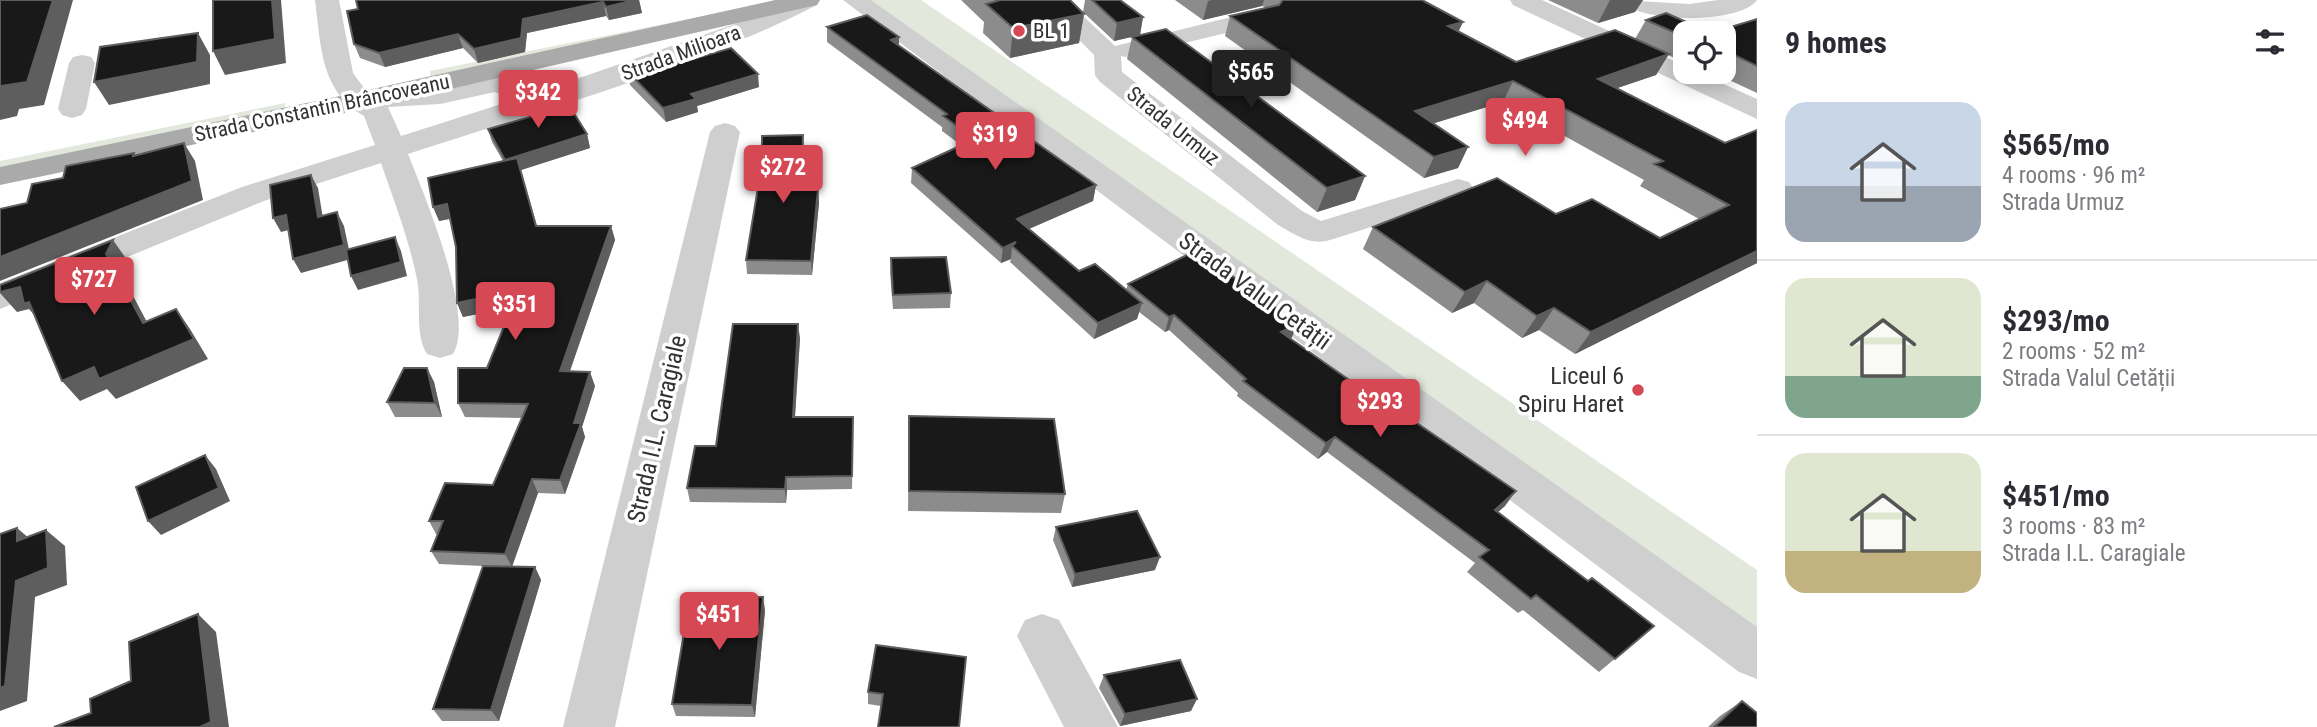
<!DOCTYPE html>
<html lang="en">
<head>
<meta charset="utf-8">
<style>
  body { margin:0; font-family:"Roboto Condensed",sans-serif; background:#f7f7f7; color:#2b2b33; height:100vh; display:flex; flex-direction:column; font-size:26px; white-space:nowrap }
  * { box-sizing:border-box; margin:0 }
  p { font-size:23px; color:#7c7c81 }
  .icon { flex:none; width:38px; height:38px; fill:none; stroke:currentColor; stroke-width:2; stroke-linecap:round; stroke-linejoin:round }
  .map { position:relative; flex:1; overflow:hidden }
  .details { display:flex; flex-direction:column; background:#fff; width:560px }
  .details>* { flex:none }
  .buttons { position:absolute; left:1673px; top:21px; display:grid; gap:14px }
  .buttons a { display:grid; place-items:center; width:63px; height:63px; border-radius:14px; background:#fff; box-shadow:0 4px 18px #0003; font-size:35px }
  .price { position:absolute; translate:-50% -60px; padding:0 16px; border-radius:7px; background:#d54854; color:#fff; font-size:23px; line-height:46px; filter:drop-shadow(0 2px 4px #0008) }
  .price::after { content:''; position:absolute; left:50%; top:42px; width:21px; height:16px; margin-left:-10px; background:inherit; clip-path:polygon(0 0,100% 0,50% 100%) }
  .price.active { background:#222; color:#fff }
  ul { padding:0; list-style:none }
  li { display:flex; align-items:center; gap:21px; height:175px; padding:0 28px }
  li+li { border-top:2px solid #e1e1e2 }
  li span { display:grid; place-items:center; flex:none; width:196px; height:140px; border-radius:21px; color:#555 }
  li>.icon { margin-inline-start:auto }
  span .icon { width:84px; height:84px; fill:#fffc; stroke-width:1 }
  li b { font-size:30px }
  h2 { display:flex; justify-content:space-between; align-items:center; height:84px; padding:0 28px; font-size:30px }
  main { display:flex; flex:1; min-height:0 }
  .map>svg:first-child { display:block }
</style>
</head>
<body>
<main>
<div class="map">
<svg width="1757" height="727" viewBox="0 0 1757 727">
  <rect width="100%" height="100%" fill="#fff"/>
  <!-- green -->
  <path fill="#e2e8dc" d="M 784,0 L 430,78 L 430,71 Z
    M 871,0 L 921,0 L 1757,570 L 1757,631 Z
    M 285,103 L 284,111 L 0,169 L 0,161 Z"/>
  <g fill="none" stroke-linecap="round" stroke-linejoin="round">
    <!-- minor -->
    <path fill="#cfcfcf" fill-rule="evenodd" d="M 315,0 L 339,0 L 353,73 L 367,92 L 440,88 L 495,76 L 525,82 L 539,92 L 755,17 L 789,0 L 820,0 L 817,5 C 690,70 543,110 408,154 C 424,194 476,317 453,354 L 440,358 L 427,354 C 414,333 422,303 417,279 C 409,239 394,201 381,163 L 264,201 L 0,309 L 0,283 L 242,187 L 375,145 L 364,116 C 320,91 321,45 315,0 ZM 495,92 L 514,100 L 401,136 L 388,107 L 440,104 Z
      M 843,0 L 871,0 L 1757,627 L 1757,679 L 1739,672 Z
      M 1040,0 L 1066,0 L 1115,46 L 1263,9 L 1272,12 L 1276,17 L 1272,22 L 1126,57 L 1121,56 L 1122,72 L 1302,211 L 1321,221 L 1458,179 L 1469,182 L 1474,189 L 1469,196 L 1330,240 C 1310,246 1296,235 1278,225 L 1099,81 L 1095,75 L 1094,55 Z
      M 1510,0 L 1542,0 L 1685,66 L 1685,72 L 1697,72 L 1757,99 L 1757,119 L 1513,5 Z
      M 1621,0 L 1689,4 L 1718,0 L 1757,0 C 1741,24 1637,24 1621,0 Z
      M 82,55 L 91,57 L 95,63 L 86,109 L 82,115 L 72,118 L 62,115 L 58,109 L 69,63 L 73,57 Z
      M 725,123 L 735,126 L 740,132 L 615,727 L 563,727 L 710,132 L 715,126 Z
      M 1042,614 L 1059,620 L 1118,727 L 1064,727 L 1017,636 L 1025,620 Z"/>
    <!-- major -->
    <path fill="#aaa" fill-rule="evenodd" d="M 775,0 L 820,0 L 817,5 L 808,7 L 359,110 L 0,185 L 0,167 L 359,92 Z"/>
  </g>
  <!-- wall -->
  <path fill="#8c8c8c" d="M 639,0 L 642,13 L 609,20 L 606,16 L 527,33 L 525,52 L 478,63 L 463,48 L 385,67 L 360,58 L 354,44 L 358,9 Z
    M 961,0 L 1070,0 L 1084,14 L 1079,43 L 1010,58 L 983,33 L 984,22 Z
    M 1085,0 L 1120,0 L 1143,17 L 1140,35 L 1114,41 L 1083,12 Z
    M 1175,0 L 1422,0 L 1463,22 L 1458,31 L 1516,62 L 1635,39 L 1646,20 L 1685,33 L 1685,63 L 1668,55 L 1656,75 L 1617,88 L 1725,143 L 1757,130 L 1757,263 L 1575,354 L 1539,330 L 1522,338 L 1474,303 L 1452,313 L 1363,249 L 1373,227 L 1556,214 L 1660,238 L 1699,219 L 1640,186 L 1644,180 L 1503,102 L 1433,123 L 1468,147 L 1458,168 L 1424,178 L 1225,36 L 1230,16 L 1267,8 L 1262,6 L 1203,20 Z
    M 1548,0 L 1643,0 L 1635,12 L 1598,23 Z
    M 1757,19 L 1757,93 L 1712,72 L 1724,72 L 1724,33 Z
    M 827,27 L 899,46 L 1096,185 L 1093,201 L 1029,229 L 1079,271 L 1126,290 L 1128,284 L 1298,324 L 1291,339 L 1505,506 L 1498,512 L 1588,581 L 1654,626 L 1599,672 L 1523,610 L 1518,613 L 1467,572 L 1475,563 L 1327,452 L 1318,459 L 1237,396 L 1238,393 L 1169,330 L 1165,332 L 1139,312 L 1137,319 L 1094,339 L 1010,262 L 1011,259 L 1001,263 L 911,183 L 912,168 L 961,145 L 942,131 L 942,127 L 827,42 Z
    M 1132,37 L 1365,176 L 1355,200 L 1317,212 L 1127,59 Z
    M 666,67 L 759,87 L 697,106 L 698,112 L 666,122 L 630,85 L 628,72 Z
    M 539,105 L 587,134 L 590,148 L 521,170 L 537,226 L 611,226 L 615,240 L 570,371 L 595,386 L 582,427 L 585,437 L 565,494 L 538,493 L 512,566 L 535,567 L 541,580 L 499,721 L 442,721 L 433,709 L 483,566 L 439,564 L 431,551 L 438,534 L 436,534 L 429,521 L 493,485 L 522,418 L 465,417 L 458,403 L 487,368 L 512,307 L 463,317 L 457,303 L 456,247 L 450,219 L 439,221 L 503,161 L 492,142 L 488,129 L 541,114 Z
    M 804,149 L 803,189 L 818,189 L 819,203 L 812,275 L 747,274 L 746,260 Z
    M 891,258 L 951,293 L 950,308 L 893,309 L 890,272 Z
    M 800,338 L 795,417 L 853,431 L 852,489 L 787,490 L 786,503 L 690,502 L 687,488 L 716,446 Z
    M 427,368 L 434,382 L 442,417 L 395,417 L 387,402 Z
    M 909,416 L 1065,494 L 1061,513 L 908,511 Z
    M 1056,527 L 1155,570 L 1072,587 L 1053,540 Z
    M 765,610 L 755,717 L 676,716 L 672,704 Z
    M 966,657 L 881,706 L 868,704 L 868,692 Z
    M 1104,675 L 1191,711 L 1120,726 L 1099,688 Z
    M 1742,701 L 1757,727 L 1708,727 L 1720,716 Z"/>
  <!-- shaded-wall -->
  <path fill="#5e5e5e" d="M 53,0 L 73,0 L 44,105 L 19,109 L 17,116 L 0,120 L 0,93 L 2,86 Z
    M 272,0 L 281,0 L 286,63 L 225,75 L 213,51 Z
    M 635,0 L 639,0 L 642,13 L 609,20 L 606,7 Z
    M 1212,0 L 1264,0 L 1262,6 L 1203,20 L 1208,1 Z
    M 1610,0 L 1643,0 L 1635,12 L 1598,23 Z
    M 603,2 L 606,16 L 527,33 L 525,52 L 478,63 L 474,49 L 523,19 Z
    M 1084,14 L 1079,43 L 1010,58 L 1013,28 Z
    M 1143,17 L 1140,35 L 1114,41 L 1117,23 Z
    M 1463,22 L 1454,41 L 1448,26 Z
    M 198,33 L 210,55 L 210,84 L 109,105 L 94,82 Z
    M 458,34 L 463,48 L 385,67 L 379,53 Z
    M 899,37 L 899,51 L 891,40 Z
    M 1669,54 L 1656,75 L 1585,99 L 1598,79 Z
    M 758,74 L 759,87 L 697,106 L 698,112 L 666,122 L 663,108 L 691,94 Z
    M 1513,81 L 1503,102 L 1406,132 L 1415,111 Z
    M 587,134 L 590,148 L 521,170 L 505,160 Z
    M 803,135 L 804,149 L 802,203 L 801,189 Z
    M 184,143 L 195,161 L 203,200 L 0,281 L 0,257 Z
    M 1468,147 L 1458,168 L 1424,178 L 1434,157 Z
    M 311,175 L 318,188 L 325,231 L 318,217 Z
    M 1365,176 L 1355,200 L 1317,212 L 1327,188 Z
    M 1096,185 L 1093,201 L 1015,235 L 1017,219 Z
    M 818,189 L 819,203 L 812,275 L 811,261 Z
    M 447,204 L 453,218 L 439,221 L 433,207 Z
    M 337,212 L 344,226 L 351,259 L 301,273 L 293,259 Z
    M 286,215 L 293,229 L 281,232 L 273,218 Z
    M 611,226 L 615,240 L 565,385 L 560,371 Z
    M 395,237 L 401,251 L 407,276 L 358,290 L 351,276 Z
    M 113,240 L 127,260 L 121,273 L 158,343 L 143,323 L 106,254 Z
    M 1016,242 L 1012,246 L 1011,259 L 1001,263 L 1003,248 Z
    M 1757,251 L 1757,263 L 1575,354 L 1591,332 Z
    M 1487,281 L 1474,303 L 1452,313 L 1465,292 Z
    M 20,287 L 42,324 L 29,309 L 17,312 L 0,293 L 0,292 Z
    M 519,290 L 524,304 L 463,317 L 457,303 Z
    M 1142,303 L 1137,319 L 1094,339 L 1098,323 Z
    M 1554,308 L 1539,330 L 1522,338 L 1537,316 Z
    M 176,309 L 190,329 L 208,359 L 116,399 L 107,389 L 80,401 L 62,381 Z
    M 1174,315 L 1169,330 L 1165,332 L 1169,317 Z
    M 798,324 L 800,338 L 794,431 L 793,417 Z
    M 1298,324 L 1291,339 L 1281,332 Z
    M 427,368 L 434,382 L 442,417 L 435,403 Z
    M 590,372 L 595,386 L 582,427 L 585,437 L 565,494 L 560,480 L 574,423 Z
    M 1335,437 L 1327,452 L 1318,459 L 1326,443 Z
    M 205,455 L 216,469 L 230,501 L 161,535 L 148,521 Z
    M 786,477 L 787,490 L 786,503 L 785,489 Z
    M 532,479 L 538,493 L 512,567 L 505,554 Z
    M 1516,491 L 1505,506 L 1483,525 L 1495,510 Z
    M 17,528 L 36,544 L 17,541 Z
    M 46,530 L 65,546 L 67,585 L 35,597 L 27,701 L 0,711 L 0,688 L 16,581 Z
    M 1160,557 L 1155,570 L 1072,587 L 1075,574 Z
    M 535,567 L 541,580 L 499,721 L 491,710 Z
    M 763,597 L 765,610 L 755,717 L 752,705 Z
    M 198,614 L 216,632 L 229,727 L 200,727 Z
    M 1197,699 L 1191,711 L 1120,726 L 1125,714 Z"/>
  <!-- building -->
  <path fill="#191919" stroke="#5e5e5e" stroke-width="2" d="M 0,0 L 53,0 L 27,82 L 2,86 L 0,93 Z
    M 213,0 L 272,0 L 275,39 L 213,51 Z
    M 356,0 L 635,0 L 606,7 L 603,2 L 523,19 L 521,38 L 474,49 L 458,34 L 379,53 L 354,44 L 347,11 L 358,9 Z
    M 995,0 L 1070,0 L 1084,14 L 1013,28 L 986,4 L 997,1 Z
    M 1092,0 L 1120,0 L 1143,17 L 1117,23 Z
    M 1283,0 L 1422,0 L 1463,22 L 1448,26 L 1516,62 L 1615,30 L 1669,54 L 1598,79 L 1725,143 L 1757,130 L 1757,251 L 1591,332 L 1554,308 L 1537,316 L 1487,281 L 1465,292 L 1373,227 L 1497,178 L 1556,214 L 1592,199 L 1660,238 L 1729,205 L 1654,164 L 1663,161 L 1513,81 L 1415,111 L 1468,147 L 1434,157 L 1230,16 L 1279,5 Z
    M 1666,13 L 1711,33 L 1685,33 L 1685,37 L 1646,20 Z
    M 867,15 L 899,37 L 891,40 L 1096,185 L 1017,219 L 1079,271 L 1095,264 L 1142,303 L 1098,323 L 1012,246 L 1016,242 L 1003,248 L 912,168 L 975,139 L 943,116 L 947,114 L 827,27 Z
    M 1757,19 L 1757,66 L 1724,50 L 1724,33 L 1711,33 Z
    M 1166,29 L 1365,176 L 1327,188 L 1132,37 Z
    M 198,33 L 197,62 L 94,82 L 100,47 Z
    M 731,48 L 758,74 L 691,94 L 696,99 L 663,108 L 628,72 L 659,61 L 666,67 Z
    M 565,99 L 587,134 L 505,160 L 488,129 L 543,113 L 539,105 Z
    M 803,135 L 801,189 L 818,189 L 811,261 L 746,260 L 762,163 L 762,136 Z
    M 184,143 L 192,181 L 0,257 L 0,209 L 27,203 L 32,184 L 63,178 L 66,166 L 134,153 L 133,156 Z
    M 517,158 L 536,226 L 611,226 L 560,371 L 590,372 L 574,423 L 581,423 L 560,480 L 532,479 L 505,554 L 431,551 L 443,521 L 429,521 L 445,483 L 493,485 L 528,404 L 458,403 L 458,368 L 487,368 L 519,290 L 457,303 L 456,247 L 447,204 L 433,207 L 428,178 Z
    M 311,175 L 318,217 L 337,212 L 344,245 L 293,259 L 286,215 L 273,218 L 270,185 Z
    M 395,237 L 401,262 L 351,276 L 346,250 Z
    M 113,240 L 106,254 L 143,323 L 176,309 L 194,339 L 99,379 L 94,367 L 62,381 L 29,302 L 24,304 L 20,287 L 0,292 L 0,285 Z
    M 1197,250 L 1298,324 L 1281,332 L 1402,417 L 1405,415 L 1516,491 L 1495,510 L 1588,581 L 1592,578 L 1654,626 L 1615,659 L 1536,595 L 1531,599 L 1479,557 L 1489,550 L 1335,437 L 1326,443 L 1243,381 L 1246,379 L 1174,315 L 1169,317 L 1128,284 Z
    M 946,257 L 951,293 L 893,295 L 891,258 Z
    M 733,324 L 798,324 L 793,417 L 853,417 L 852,476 L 786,477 L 785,489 L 687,488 L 695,446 L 716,446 Z
    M 404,368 L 427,368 L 435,403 L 387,402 Z
    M 909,416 L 1054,419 L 1065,494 L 909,491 Z
    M 205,455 L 219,488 L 148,521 L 136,487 Z
    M 1137,511 L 1160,557 L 1075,574 L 1056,527 Z
    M 17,528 L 17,541 L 46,530 L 48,568 L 16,581 L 5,686 L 0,688 L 0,534 Z
    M 483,566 L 535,567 L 491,710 L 433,709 Z
    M 690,597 L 763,597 L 752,705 L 672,704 Z
    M 198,614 L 211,722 L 200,727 L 54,727 L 91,713 L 90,699 L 131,681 L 129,642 Z
    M 876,645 L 966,657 L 959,727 L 878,727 L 883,694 L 868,692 Z
    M 1180,660 L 1197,699 L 1125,714 L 1104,675 Z
    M 1742,701 L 1757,713 L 1757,727 L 1714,727 Z"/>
  <!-- markers -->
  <g fill="#d54854" stroke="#fff" stroke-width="2.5">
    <circle cx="1019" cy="31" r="7"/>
    <circle cx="1638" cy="390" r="7"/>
  </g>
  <g text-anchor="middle" stroke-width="7" stroke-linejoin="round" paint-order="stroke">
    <!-- far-poi labels -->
    <g font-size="21" fill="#323232" stroke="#fff" text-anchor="start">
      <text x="1033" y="38">BL 1</text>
    </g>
    <!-- far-street labels -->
    <g font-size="21" fill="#323232" stroke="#fff">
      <text transform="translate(681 53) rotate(-20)" y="7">Strada Milioara</text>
      <text transform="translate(322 108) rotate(-12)" y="7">Strada Constantin Brâncoveanu</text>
      <text transform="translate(1173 126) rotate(39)" y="7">Strada Urmuz</text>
    </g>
    <!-- street labels -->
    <g font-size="24" fill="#323232" stroke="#fff">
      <text transform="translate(1255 291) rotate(36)" y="8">Strada Valul Cetății</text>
      <text transform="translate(657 429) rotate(-77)" y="8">Strada I.L. Caragiale</text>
    </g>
    <!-- poi labels -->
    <g font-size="24" fill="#323232" stroke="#fff" text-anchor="end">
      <text x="1624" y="384">Liceul 6<tspan x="1624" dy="28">Spiru Haret</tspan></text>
    </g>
  </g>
</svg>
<div class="buttons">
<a><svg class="icon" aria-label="locate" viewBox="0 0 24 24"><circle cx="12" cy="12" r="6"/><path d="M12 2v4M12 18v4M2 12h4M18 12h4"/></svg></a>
</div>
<b class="price active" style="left:1251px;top:110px">$565</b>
<b class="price" style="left:538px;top:130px">$342</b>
<b class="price" style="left:1525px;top:158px">$494</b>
<b class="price" style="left:995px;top:172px">$319</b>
<b class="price" style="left:783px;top:205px">$272</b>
<b class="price" style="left:94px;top:317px">$727</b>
<b class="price" style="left:515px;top:342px">$351</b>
<b class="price" style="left:1380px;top:439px">$293</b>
<b class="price" style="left:719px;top:652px">$451</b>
</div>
<section class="details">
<h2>9 homes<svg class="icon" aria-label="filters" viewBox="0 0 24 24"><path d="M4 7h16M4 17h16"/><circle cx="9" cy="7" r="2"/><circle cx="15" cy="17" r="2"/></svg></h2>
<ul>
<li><span style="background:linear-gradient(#c9d6e8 60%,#9aa5b1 0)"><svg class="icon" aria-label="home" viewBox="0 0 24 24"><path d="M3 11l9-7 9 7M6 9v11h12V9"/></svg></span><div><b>$565/mo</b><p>4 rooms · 96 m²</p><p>Strada Urmuz</p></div></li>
<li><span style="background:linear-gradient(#dfe7d0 70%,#7fa58c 0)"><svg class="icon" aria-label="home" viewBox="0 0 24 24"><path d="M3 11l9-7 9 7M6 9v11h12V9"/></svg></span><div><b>$293/mo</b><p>2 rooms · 52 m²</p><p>Strada Valul Cetății</p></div></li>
<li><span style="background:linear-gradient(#dfe7d0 70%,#c2b280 0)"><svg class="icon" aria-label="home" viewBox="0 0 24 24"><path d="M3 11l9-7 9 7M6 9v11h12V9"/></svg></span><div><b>$451/mo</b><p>3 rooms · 83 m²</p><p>Strada I.L. Caragiale</p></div></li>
</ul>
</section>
</main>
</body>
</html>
